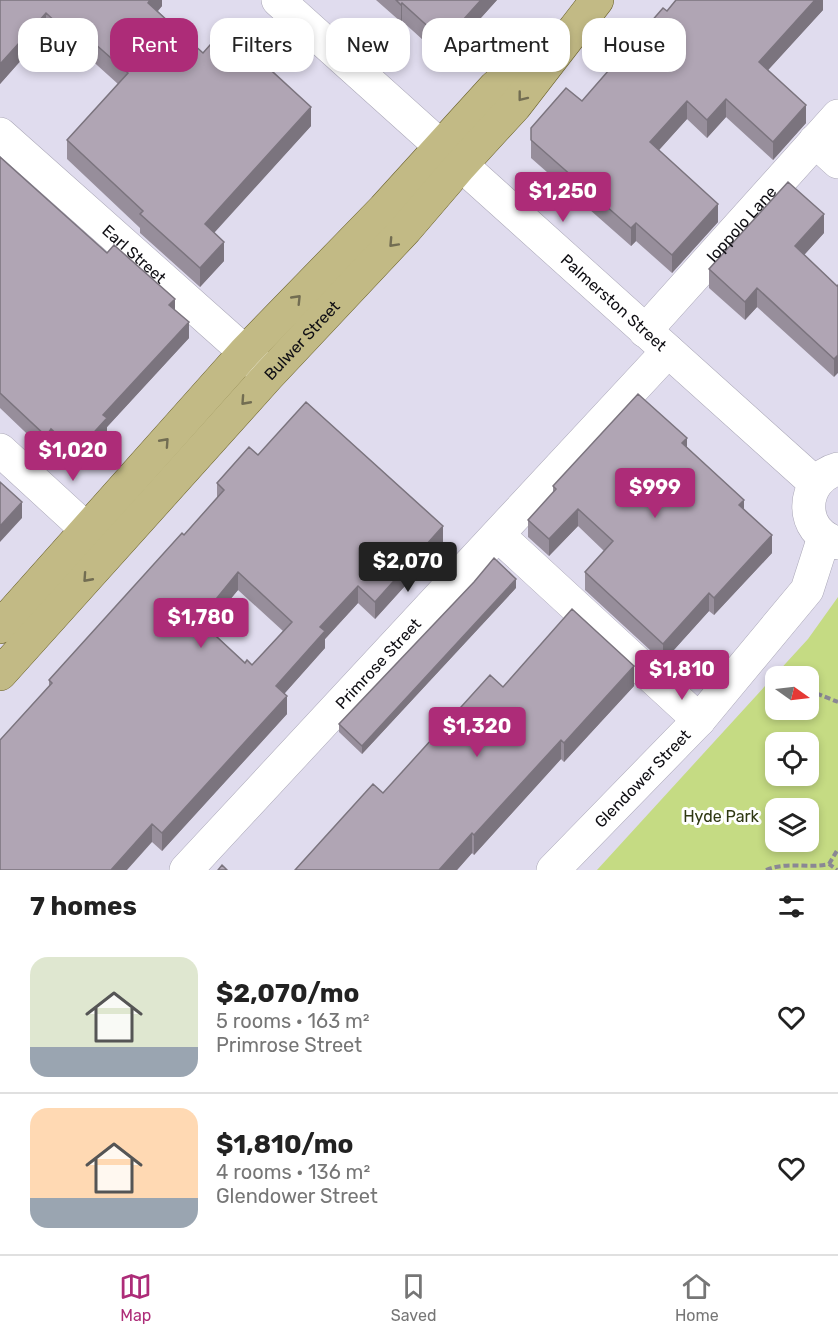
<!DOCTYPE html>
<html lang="en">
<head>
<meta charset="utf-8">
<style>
  body { margin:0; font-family:Rubik,sans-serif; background:#f6f6f6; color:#222; height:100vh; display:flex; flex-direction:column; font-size:22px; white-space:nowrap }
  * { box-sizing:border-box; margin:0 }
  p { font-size:20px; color:#767676 }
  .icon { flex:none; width:33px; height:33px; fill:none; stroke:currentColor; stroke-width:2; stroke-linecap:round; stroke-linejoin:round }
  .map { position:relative; height:870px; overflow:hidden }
  .panel { display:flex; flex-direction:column; background:#fff; flex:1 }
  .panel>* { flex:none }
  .banner { position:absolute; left:18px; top:18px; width:802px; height:54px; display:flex; gap:12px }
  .needle { width:39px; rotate:104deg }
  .tools { position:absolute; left:765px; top:666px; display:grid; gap:12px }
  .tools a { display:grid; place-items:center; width:54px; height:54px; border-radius:12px; background:#fff; box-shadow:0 3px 9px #0003; font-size:30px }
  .price { position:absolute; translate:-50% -51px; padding:0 14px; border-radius:6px; background:#ad2c78; color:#fff; font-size:20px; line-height:39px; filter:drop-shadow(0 2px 3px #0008) }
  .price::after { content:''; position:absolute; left:50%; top:36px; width:18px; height:14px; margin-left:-9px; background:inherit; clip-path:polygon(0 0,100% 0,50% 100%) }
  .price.on { background:#222; color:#fff }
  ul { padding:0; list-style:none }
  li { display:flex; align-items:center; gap:18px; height:150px; padding:0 30px }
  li+li { border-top:2px solid #e0e0e0 }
  li span { display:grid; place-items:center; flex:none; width:168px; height:120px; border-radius:18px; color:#555 }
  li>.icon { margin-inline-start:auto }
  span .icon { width:72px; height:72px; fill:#fffc; stroke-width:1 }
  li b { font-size:26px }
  h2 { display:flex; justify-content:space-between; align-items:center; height:72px; padding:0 30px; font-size:26px }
  .pill { padding:0 21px; border-radius:18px; background:#fff; box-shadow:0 3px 9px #0003; font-size:21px; line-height:54px }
  .pill.on { background:#ad2c78; color:#fff }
  .menu { display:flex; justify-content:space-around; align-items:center; height:84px; border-top:2px solid #e0e0e0; background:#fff; font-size:16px; color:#767676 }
  .menu a { display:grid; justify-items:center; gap:3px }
  .menu .on { color:#ad2c78 }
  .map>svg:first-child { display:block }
</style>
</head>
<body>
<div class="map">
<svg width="838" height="870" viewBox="0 0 838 870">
  <rect width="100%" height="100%" fill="#e0dcee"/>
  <!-- green -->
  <path fill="#c5db83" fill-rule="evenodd" d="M 838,597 L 838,870 L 597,870 L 808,639 ZM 776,676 L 808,676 L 808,710 L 776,710 ZM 776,742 L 808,742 L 808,776 L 776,776 ZM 776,808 L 808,808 L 808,842 L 776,842 Z"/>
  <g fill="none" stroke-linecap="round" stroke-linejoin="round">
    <!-- minor casing -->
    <g stroke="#aba8b8" stroke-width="34">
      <g id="minor">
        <path id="s1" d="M 278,0 L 815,483"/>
        <path id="s2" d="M 0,134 L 245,352 L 264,372"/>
        <path d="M 815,141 L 838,162"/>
        <path id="s3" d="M 645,331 L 838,116"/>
        <path d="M 0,450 L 107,548"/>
        <path d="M 838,469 C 800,479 798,533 838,543"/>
        <path d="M 498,535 L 699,720"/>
        <path id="s4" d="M 186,870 L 668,351"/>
        <path id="s5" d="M 553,870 L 699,720 L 807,590 L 824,537"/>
      </g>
    </g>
    <!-- major casing -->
    <g stroke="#696029" stroke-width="34">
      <g id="major">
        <path d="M 0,627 L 245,352 L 384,209 L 495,87 L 546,43"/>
        <path id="s6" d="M 0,674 L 268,376 L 406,229 L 460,166 L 515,106 L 597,0"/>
      </g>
    </g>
    <!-- path -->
    <path stroke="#8a8794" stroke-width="4" stroke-dasharray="6 3" stroke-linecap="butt" d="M 808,690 L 838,702
      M 829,864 L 838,849
      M 766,870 C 789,861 806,869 829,864 L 837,870"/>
    <!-- minor -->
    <use href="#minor" stroke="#fff" stroke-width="33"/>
    <!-- major -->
    <use href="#major" stroke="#c2ba85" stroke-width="33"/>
  </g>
  <!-- wall -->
  <path fill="#978e9b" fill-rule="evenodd" d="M 0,0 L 162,0 L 162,6 L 158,11 L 203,53 L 311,126 L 214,232 L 224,261 L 200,287 L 140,233 L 140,228 L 67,159 L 67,140 L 118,84 L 77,47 L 70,55 L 46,32 L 0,84 Z
    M 376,0 L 497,0 L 444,59 L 402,21 L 401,22 Z
    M 823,0 L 823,10 L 768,70 L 806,123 L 773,160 L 726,117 L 707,138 L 687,119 L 659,150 L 718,222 L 672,273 L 636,241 L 631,246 L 531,158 L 531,128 L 582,101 L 667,11 Z
    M 0,157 L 107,253 L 175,310 L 189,338 L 107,427 L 107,434 L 76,468 L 51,445 L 46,452 L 0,408 Z
    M 824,233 L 804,255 L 837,286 L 834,377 L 757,307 L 745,320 L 709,288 L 709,269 Z
    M 687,447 L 744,510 L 772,553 L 714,615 L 709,611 L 663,662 L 585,590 L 585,572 L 604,551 L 578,526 L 549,556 L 528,537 L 528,520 L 553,493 L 553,486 Z
    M 258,455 L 443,544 L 375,619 L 358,603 L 325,639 L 325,648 L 284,694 L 287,714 L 162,851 L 152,842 L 49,685 L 49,680 L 217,499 L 217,483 ZM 238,590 L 283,631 L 252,665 L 245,663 L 209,629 L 209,625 Z
    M 516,588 L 362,754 L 339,732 L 339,724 Z
    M 634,686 L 564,762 L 561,759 L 474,855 L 472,853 L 457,870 L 295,870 L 503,687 Z"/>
  <!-- shaded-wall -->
  <path fill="#7b747e" d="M 150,0 L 162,0 L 162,6 L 148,22 L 148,3 Z
    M 481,0 L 497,0 L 444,59 L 444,41 Z
    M 815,0 L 823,0 L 823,10 L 759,80 L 759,62 Z
    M 402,3 L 402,21 L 401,22 L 401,5 Z
    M 46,13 L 46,32 L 0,84 L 0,64 Z
    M 77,28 L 77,47 L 70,55 L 70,35 Z
    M 726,99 L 726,117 L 707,138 L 707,120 Z
    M 687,101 L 687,119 L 650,160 L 650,142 Z
    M 806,105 L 806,123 L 773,160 L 773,142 Z
    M 311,107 L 311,126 L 205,243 L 205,224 Z
    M 718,204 L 718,222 L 672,273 L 672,255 Z
    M 824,214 L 824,233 L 795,265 L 795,246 Z
    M 636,223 L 636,241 L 631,246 L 631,228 Z
    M 224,242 L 224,261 L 200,287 L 200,268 Z
    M 757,288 L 757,307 L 745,320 L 745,302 Z
    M 175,299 L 175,314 L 169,305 Z
    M 189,322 L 189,338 L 107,427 L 107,434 L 76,468 L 76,452 L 103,415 Z
    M 838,355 L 838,373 L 834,377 L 834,359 Z
    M 51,429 L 51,445 L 46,452 L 46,436 Z
    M 687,438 L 687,456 L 682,443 Z
    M 744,500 L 744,517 L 739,505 Z
    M 22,502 L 22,518 L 0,542 L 0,526 Z
    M 578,509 L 578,526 L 549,556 L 549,539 Z
    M 443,526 L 443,544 L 375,619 L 375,602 Z
    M 772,535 L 772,553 L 714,615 L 714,598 Z
    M 238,572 L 238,590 L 209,625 L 209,636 L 204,624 L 204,614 Z
    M 516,579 L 516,588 L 362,754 L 362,746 Z
    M 358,586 L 358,603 L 325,639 L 325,648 L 276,703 L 276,686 L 320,627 Z
    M 709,593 L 709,611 L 663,662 L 663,644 Z
    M 634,666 L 634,686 L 564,762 L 564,743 Z
    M 287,696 L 287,714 L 162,851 L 162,833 Z
    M 561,740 L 561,759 L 474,855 L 474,835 Z
    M 152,824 L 152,842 L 127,870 L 111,870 Z
    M 472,833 L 472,853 L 457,870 L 439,870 Z"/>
  <!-- building -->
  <path fill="#b0a5b4" stroke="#7b747e" stroke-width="1.5" fill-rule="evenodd" d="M 0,0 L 150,0 L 148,3 L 203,53 L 225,28 L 311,107 L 205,224 L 224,242 L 200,268 L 140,214 L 143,211 L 67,140 L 128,73 L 77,28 L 70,35 L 46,13 L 0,64 Z
    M 396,0 L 481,0 L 444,41 L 402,3 L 401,5 Z
    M 676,0 L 815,0 L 759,62 L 806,105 L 773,142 L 726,99 L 707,120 L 687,101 L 650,142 L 718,204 L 672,255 L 636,223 L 631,228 L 531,140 L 531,128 L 566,88 L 582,101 L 663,8 L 667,11 Z
    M 0,157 L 107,253 L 114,245 L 175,299 L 169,305 L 189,322 L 103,415 L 107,418 L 76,452 L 51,429 L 46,436 L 0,393 Z
    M 788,182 L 824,214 L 795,246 L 837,286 L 838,285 L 838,355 L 834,359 L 757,288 L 745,302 L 709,269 Z
    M 638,394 L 687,438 L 682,443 L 744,500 L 739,505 L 772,535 L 714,598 L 709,593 L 663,644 L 585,572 L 613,541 L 578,509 L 549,539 L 528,520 L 556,489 L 553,486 Z
    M 306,402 L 443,526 L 375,602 L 358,586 L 320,627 L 325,631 L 276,686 L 287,696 L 162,833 L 152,824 L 111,870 L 0,870 L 0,740 L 52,683 L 49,680 L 182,533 L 184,535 L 224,490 L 217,483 L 249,447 L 258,455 ZM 238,572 L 292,622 L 252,665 L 247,660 L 245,663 L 203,624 L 209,618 L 204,614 Z
    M 0,482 L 22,502 L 0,526 Z
    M 494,558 L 516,579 L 362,746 L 339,724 L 474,582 Z
    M 572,609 L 634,666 L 564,743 L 561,740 L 474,835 L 472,833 L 439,870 L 295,870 L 373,784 L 383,793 L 490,675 L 503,687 Z
    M 222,865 L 227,870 L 218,870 Z"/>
  <!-- one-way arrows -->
  <defs><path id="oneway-chevron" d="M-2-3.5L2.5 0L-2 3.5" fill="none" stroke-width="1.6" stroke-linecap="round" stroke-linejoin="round" transform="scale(1.5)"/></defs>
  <g stroke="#726d52">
    <use href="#oneway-chevron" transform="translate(522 97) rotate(128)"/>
    <use href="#oneway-chevron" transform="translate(393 243) rotate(133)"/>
    <use href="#oneway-chevron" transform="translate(297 299) rotate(-46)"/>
    <use href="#oneway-chevron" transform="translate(245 401) rotate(132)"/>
    <use href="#oneway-chevron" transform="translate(165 442) rotate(-48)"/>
    <use href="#oneway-chevron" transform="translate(87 578) rotate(132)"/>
  </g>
  <g text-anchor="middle" stroke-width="6" stroke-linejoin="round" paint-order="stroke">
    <!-- street labels -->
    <g font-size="16" fill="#100f14" stroke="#fff">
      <text dy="6" stroke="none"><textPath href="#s3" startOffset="144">Ioppolo Lane</textPath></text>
      <text dy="6" stroke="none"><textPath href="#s2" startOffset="180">Earl Street</textPath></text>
      <text dy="6" stroke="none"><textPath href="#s1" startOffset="452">Palmerston Street</textPath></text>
      <text dy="6" stroke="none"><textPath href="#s6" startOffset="450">Bulwer Street</textPath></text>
      <text dy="6" stroke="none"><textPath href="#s4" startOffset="282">Primrose Street</textPath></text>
      <text dy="6" stroke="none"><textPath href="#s5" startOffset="128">Glendower Street</textPath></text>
    </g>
    <!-- park labels -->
    <g font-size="16" fill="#2f3812" stroke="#fff">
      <text x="721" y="822">Hyde Park</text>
    </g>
  </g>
</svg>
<div class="tools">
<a><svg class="needle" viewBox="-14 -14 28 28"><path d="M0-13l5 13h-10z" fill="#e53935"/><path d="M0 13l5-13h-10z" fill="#767676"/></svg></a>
<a><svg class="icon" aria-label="locate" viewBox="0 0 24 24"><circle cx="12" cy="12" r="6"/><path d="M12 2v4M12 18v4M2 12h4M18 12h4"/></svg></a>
<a><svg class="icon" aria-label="layers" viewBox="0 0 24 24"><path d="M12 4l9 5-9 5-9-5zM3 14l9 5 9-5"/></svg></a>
</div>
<b class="price" style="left:563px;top:223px">$1,250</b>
<b class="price" style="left:73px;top:482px">$1,020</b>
<b class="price" style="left:655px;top:519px">$999</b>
<b class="price on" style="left:408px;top:593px">$2,070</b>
<b class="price" style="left:201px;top:649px">$1,780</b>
<b class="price" style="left:682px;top:701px">$1,810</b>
<b class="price" style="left:477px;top:758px">$1,320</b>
<div class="banner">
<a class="pill">Buy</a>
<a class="pill on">Rent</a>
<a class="pill">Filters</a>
<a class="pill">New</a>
<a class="pill">Apartment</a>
<a class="pill">House</a>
</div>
</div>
<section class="panel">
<h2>7 homes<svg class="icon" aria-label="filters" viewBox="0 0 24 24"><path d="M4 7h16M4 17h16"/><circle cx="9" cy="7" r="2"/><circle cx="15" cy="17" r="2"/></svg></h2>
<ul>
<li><span style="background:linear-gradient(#dfe7d0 75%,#9aa5b1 0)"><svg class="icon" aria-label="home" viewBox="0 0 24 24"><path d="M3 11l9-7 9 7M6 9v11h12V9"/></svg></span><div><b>$2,070/mo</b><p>5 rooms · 163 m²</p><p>Primrose Street</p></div><svg class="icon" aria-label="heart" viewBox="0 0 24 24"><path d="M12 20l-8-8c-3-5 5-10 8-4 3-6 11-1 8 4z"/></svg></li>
<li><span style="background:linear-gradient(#ffd9b3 75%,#9aa5b1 0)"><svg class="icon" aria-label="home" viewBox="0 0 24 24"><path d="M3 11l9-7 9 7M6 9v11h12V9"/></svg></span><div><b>$1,810/mo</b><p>4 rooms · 136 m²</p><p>Glendower Street</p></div><svg class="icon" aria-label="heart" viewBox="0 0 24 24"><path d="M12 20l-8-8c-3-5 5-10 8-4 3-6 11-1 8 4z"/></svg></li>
</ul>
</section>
<nav class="menu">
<a class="on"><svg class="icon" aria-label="map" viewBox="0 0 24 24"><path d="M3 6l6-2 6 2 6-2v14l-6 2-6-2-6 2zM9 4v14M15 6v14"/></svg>Map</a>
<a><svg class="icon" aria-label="saved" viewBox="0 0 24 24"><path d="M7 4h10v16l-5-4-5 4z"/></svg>Saved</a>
<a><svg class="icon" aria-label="home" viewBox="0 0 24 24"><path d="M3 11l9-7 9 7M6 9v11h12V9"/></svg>Home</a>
</nav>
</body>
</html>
